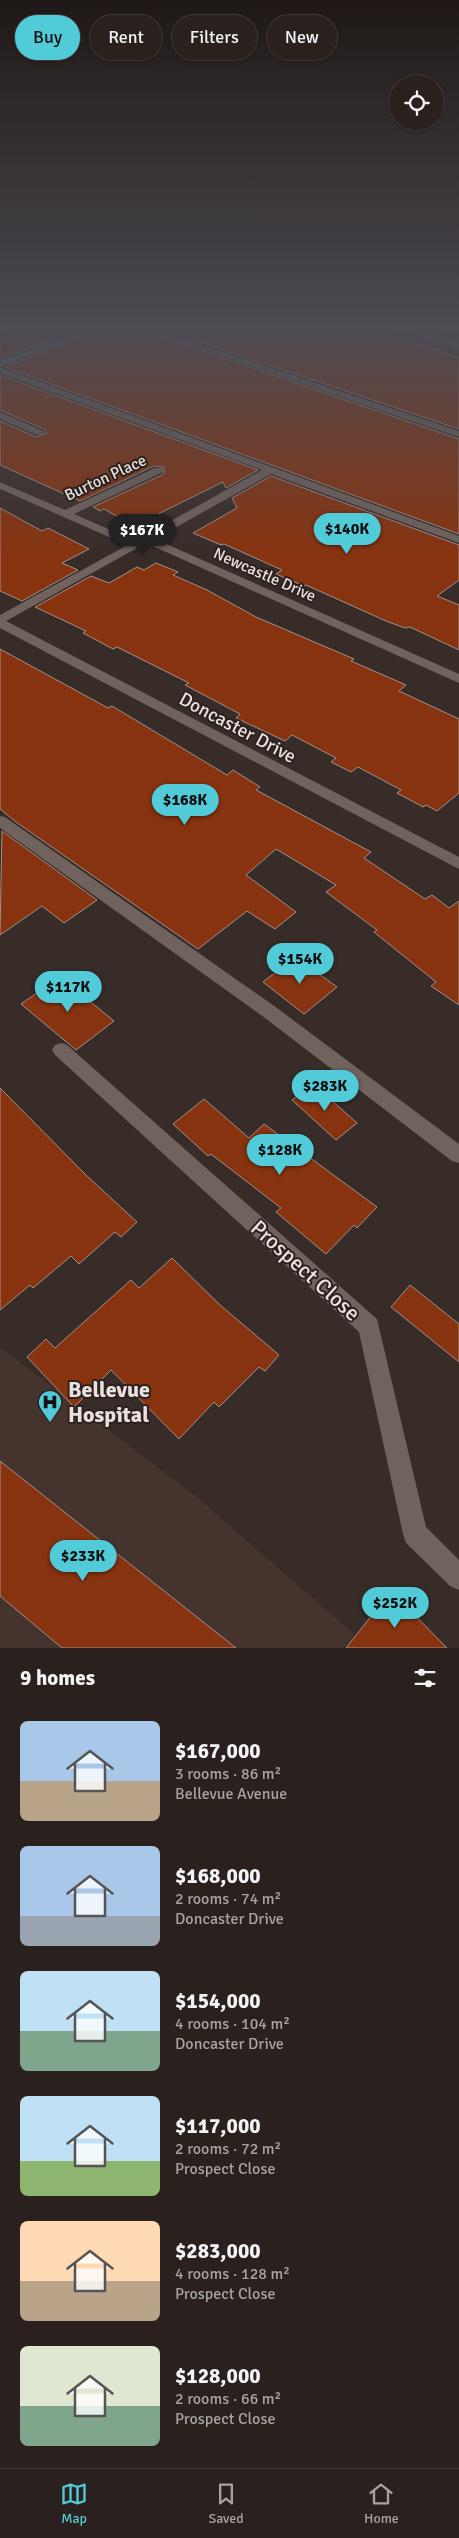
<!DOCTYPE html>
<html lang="en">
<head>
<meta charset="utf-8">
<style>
  body { margin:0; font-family:Signika,sans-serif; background:#322927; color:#f1f3f6; height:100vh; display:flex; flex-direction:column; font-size:19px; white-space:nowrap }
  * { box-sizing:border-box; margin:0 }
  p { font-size:16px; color:#a5a3a4 }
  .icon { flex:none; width:28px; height:28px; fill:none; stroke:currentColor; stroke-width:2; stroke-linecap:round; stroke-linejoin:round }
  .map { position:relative; height:1648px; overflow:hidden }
  .drawer { display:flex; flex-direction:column; background:#2a211e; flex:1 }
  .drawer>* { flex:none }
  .hud { position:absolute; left:15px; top:15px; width:430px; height:45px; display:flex; gap:10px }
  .controls { position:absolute; left:389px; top:75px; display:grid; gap:10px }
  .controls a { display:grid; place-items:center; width:55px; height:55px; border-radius:50%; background:#2a211e; box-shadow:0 1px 4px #0004,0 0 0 1px #463e3c; font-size:25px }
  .price { position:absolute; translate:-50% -42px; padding:0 11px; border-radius:18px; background:#52cbd9; color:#111; font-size:16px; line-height:32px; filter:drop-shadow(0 1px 2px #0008) }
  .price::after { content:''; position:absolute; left:50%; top:30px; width:15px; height:11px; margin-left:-8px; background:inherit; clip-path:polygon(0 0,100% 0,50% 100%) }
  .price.active { background:#222; color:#fff }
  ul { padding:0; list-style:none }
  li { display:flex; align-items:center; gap:15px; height:125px; padding:0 20px }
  li span { display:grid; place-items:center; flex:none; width:140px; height:100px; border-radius:8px; color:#555 }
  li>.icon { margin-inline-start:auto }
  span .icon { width:60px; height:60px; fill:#fffc; stroke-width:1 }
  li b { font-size:21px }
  h2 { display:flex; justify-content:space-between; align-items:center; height:60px; padding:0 20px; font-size:21px }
  .chip { padding:0 18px; border-radius:22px; background:#2a211e; box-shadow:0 1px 4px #0004,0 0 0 1px #463e3c; font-size:18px; line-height:45px }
  .chip.active { background:#52cbd9; color:#111 }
  .menu { display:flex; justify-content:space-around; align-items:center; height:70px; border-top:1px solid #463e3c; background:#2a211e; font-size:14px; color:#a5a3a4 }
  .menu a { display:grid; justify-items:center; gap:2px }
  .menu .active { color:#52cbd9 }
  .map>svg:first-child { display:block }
</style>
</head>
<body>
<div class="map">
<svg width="459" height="1648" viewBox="0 0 459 1648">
  <rect width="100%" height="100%" fill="#382c28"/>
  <!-- built -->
  <path fill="#45342d" d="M 0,1347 L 199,1499 L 355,1635 L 344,1648 L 0,1648 Z"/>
  <!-- building -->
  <path fill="#88330f" stroke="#9f918c" d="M 32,326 L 87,326 L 0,359 L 0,339 Z
    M 107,326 L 130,326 L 459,439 L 459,534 L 5,367 Z
    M 152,326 L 352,326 L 428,347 L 459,358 L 459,429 Z
    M 0,375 L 258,470 L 226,488 L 223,482 L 154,516 L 149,514 L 129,523 L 104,509 L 100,511 L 93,507 L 164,474 L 164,467 L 154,466 L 80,501 L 0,465 L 0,421 L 36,437 L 47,433 L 44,429 L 0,410 Z
    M 271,476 L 459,545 L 459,580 L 437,596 L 459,605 L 459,650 L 410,627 L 405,628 L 386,621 L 306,585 L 304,586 L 276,574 L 282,570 L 224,544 L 221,545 L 193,533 L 237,508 L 232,498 Z
    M 0,508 L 42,531 L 48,528 L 89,549 L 62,563 L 78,570 L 22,601 L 0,591 Z
    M 156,563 L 178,572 L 173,575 L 207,590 L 256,617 L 354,659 L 351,661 L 406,685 L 399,691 L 459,719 L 459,793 L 437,811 L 426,805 L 423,807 L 397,793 L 401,790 L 358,767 L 351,772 L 331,762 L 336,758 L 292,735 L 285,741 L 236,718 L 240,714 L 185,685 L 189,683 L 117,647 L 113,649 L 83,633 L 86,631 L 35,607 L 91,576 L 109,583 L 137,567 L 144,570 Z
    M 0,649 L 108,708 L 112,706 L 227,775 L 233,770 L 260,787 L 256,790 L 371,852 L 364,858 L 425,899 L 432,895 L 449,908 L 459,901 L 459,1005 L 431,986 L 436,982 L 374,932 L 377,930 L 326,892 L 336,885 L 276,849 L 246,875 L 296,912 L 275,929 L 247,911 L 198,949 L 16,822 L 0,809 Z
    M 2,831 L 97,900 L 64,923 L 42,906 L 0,935 Z
    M 296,957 L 337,987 L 304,1014 L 263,982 Z
    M 60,977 L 114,1021 L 76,1050 L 21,1004 Z
    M 313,1084 L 357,1123 L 336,1140 L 292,1100 Z
    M 0,1088 L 87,1176 L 137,1222 L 121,1237 L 115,1232 L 79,1264 L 71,1256 L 33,1288 L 30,1285 L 0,1310 Z
    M 204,1099 L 249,1138 L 264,1124 L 377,1207 L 357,1228 L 354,1225 L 326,1254 L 276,1212 L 281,1208 L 211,1154 L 208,1156 L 173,1124 Z
    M 172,1258 L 220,1305 L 279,1355 L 265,1371 L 259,1367 L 219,1407 L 214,1402 L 179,1439 L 111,1370 L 74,1407 L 27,1357 L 46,1339 L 55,1348 L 131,1280 L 139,1288 Z
    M 410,1285 L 459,1324 L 459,1362 L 391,1307 Z
    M 0,1461 L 236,1648 L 62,1648 L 0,1596 Z
    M 391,1591 L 447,1648 L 346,1648 Z"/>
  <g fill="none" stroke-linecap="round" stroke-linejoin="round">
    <!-- street -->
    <path fill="#70635e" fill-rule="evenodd" d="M 132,326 L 145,326 L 459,431 L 459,437 Z
      M 388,326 L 402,326 L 459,342 L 459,348 Z
      M 0,367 L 459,536 L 459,543 L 271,474 L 155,539 L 459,674 L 459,683 L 146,543 L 6,621 L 459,857 L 459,869 L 0,628 L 0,615 L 133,542 L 116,540 L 0,489 L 0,482 L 65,510 L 155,468 L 163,468 L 163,472 L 74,514 L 122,535 L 144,536 L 262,470 L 0,373 Z
      M 0,412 L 43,431 L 45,433 L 37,435 L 0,419 Z
      M 0,816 L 5,817 L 277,1008 L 459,1144 L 459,1163 L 452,1161 L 265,1018 L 0,828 Z
      M 61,1043 L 67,1045 L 377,1319 L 426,1527 L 459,1560 L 459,1590 L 450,1586 L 406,1543 L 403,1534 L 359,1332 L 55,1055 L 52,1050 L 55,1045 Z"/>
    <!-- secondary -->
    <path fill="#637d7e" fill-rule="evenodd" d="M 93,326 L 105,326 L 0,367 L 0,361 Z"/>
  </g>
  <!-- sky -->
  <linearGradient id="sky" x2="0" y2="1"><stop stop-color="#1f1816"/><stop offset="0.59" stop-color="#4d4b53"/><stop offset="1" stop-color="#4d4b53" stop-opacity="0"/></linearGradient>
  <rect width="459" height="557" fill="url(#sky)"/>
  <!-- icons -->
  <defs>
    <g id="hospital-pin" transform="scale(1.25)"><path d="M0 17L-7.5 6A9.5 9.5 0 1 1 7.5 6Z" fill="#52cbd9" stroke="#2d221e"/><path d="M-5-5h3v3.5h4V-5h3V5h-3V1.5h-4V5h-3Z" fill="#111"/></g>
  </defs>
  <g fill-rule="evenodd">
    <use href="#hospital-pin" x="50" y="1402"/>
  </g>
  <g text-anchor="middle" stroke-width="4" stroke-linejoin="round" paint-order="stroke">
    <!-- far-street labels -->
    <g font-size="16" fill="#e9e1df" stroke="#2d221e">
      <text transform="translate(105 477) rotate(-25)" y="6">Burton Place</text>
      <text transform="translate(265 574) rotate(24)" y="6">Newcastle Drive</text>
    </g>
    <!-- street labels -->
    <g font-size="19" fill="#e9e1df" stroke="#2d221e">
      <text transform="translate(238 727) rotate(28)" y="7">Doncaster Drive</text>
    </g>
    <!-- near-street labels -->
    <g font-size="22" fill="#e9e1df" stroke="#2d221e">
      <text transform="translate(306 1270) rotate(42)" y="8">Prospect Close</text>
    </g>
    <!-- near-poi labels -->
    <g font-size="22" font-weight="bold" fill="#e9e1df" stroke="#2d221e" text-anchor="start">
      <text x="68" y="1397">Bellevue<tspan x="68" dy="25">Hospital</tspan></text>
    </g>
  </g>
</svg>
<div class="controls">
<a><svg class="icon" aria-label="locate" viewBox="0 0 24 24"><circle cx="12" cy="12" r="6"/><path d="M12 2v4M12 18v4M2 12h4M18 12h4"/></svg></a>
</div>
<b class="price" style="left:347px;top:555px">$140K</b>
<b class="price active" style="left:142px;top:556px">$167K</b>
<b class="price" style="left:185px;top:826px">$168K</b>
<b class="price" style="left:300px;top:985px">$154K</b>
<b class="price" style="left:68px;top:1013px">$117K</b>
<b class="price" style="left:325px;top:1112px">$283K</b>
<b class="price" style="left:280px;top:1176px">$128K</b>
<b class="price" style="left:83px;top:1582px">$233K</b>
<b class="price" style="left:395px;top:1629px">$252K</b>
<div class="hud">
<a class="chip active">Buy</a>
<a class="chip">Rent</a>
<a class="chip">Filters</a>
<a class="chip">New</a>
</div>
</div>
<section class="drawer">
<h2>9 homes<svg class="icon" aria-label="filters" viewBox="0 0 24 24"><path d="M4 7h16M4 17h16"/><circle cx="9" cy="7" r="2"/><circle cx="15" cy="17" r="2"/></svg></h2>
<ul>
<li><span style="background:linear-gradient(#a9c7e8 60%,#b9a48a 0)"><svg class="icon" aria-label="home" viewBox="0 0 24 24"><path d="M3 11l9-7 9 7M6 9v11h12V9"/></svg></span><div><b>$167,000</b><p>3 rooms · 86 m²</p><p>Bellevue Avenue</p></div></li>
<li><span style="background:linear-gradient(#a9c7e8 70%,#9aa5b1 0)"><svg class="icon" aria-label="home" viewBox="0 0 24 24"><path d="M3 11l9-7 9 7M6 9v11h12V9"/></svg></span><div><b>$168,000</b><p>2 rooms · 74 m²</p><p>Doncaster Drive</p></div></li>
<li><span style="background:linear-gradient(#bfe0f5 60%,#7fa58c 0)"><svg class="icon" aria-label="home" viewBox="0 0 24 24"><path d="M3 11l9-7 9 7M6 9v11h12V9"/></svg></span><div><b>$154,000</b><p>4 rooms · 104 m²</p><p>Doncaster Drive</p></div></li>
<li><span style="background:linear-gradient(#bfe0f5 65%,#8fb573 0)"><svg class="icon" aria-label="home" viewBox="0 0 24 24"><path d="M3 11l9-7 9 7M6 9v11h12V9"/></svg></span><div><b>$117,000</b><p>2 rooms · 72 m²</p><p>Prospect Close</p></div></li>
<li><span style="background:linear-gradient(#ffd9b3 60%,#b9a48a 0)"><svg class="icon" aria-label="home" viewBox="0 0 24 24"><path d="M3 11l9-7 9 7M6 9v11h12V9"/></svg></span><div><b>$283,000</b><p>4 rooms · 128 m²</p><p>Prospect Close</p></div></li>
<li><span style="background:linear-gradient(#dfe7d0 60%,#7fa58c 0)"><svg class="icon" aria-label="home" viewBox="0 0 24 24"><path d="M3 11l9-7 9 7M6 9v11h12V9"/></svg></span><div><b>$128,000</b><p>2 rooms · 66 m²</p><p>Prospect Close</p></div></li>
</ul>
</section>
<nav class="menu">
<a class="active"><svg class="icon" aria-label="map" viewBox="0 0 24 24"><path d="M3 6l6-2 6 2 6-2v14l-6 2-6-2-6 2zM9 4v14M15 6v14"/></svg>Map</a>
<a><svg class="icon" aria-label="saved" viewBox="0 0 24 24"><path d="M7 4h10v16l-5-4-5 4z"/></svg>Saved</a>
<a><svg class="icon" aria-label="home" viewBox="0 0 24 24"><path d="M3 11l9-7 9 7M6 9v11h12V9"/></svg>Home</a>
</nav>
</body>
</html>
